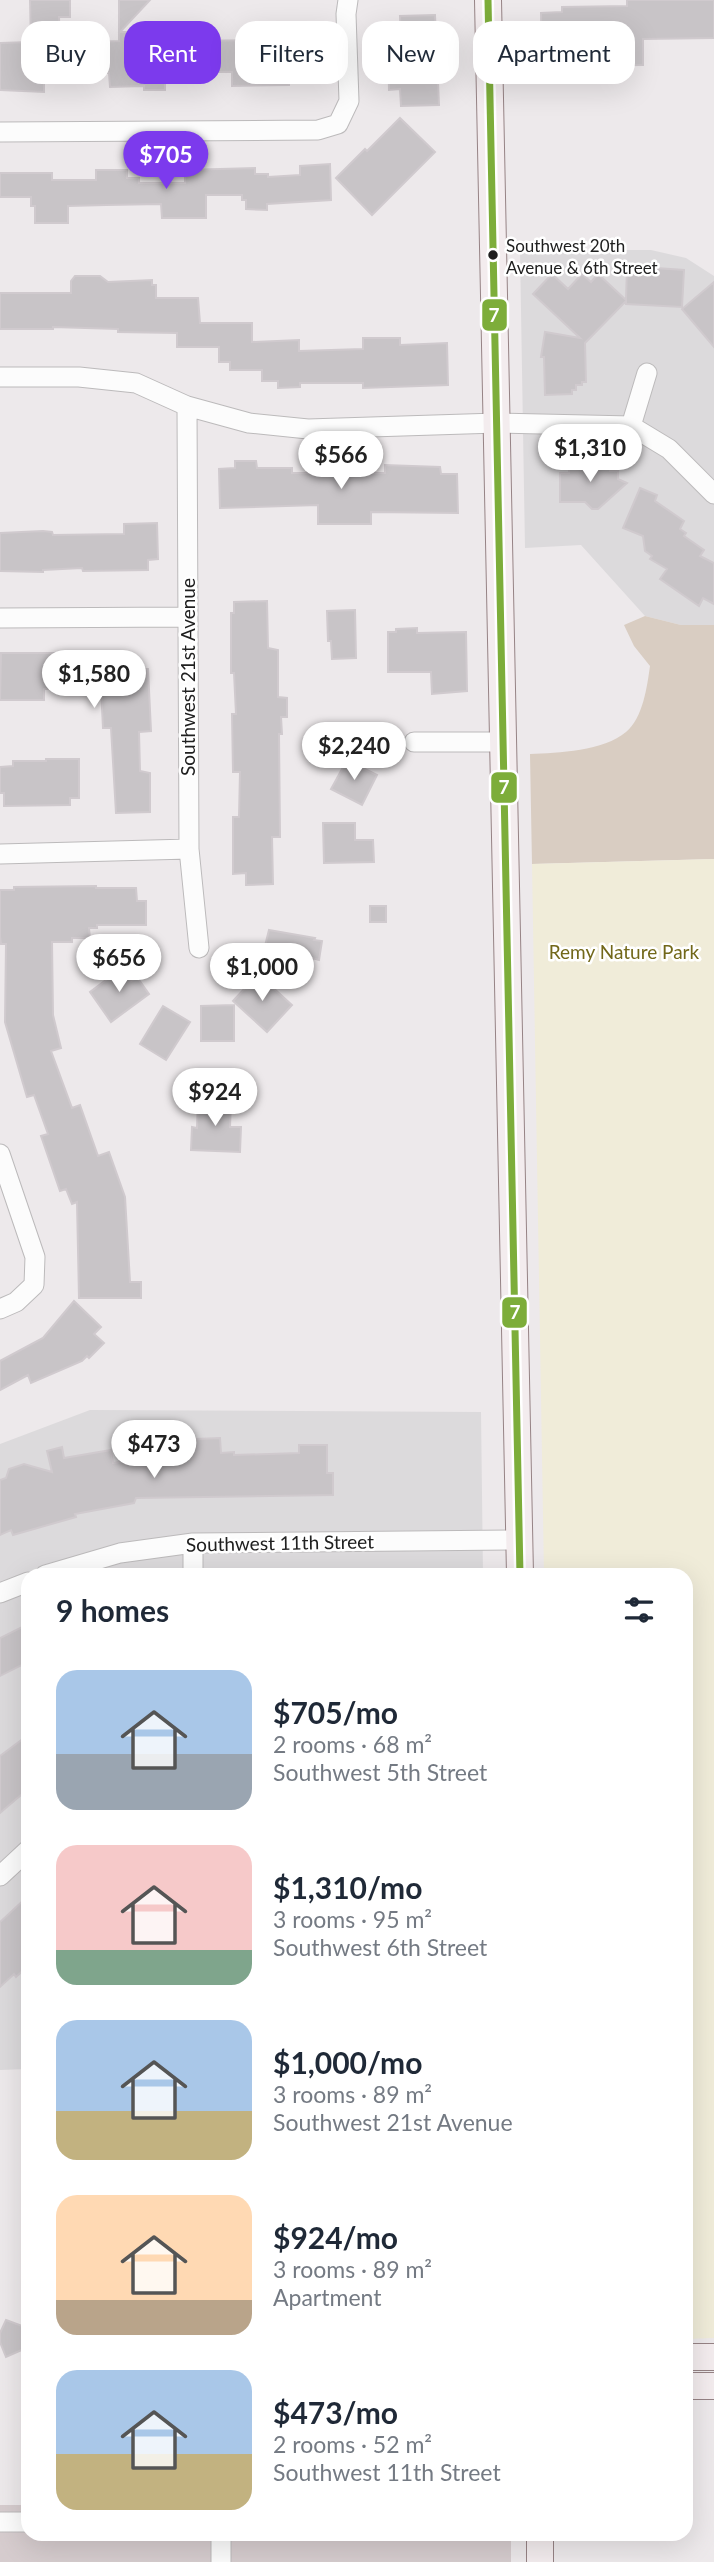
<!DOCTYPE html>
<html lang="en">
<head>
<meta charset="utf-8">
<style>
  body { margin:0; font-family:Lato,sans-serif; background:#f6f6f7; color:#1f2937; height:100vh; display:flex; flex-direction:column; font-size:26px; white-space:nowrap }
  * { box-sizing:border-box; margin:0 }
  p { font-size:23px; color:#747a83 }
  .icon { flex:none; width:38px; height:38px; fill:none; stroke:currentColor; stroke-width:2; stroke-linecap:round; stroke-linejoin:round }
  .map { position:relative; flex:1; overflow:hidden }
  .panel { position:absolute; left:21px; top:1568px; width:672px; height:973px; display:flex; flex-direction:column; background:#fff; border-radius:21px; box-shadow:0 7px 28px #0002 }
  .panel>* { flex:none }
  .banner { position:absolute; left:21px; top:21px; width:672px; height:63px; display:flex; gap:14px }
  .price { position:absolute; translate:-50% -60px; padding:0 16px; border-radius:24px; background:#fff; color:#222; font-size:23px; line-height:46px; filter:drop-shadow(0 2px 4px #0008) }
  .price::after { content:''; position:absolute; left:50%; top:42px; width:21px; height:16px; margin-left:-10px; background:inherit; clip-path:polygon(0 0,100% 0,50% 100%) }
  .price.selected { background:#7c3aed; color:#fff }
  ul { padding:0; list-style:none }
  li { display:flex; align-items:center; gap:21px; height:175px; padding:0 35px }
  li span { display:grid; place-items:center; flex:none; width:196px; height:140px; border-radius:21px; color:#555 }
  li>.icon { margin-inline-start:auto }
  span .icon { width:84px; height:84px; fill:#fffc; stroke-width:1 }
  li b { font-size:30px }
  h2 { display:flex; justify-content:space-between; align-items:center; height:84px; padding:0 35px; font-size:30px }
  .tag { padding:0 24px; border-radius:21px; background:#fff; box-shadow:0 7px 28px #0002; font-size:24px; line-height:63px }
  .tag.selected { background:#7c3aed; color:#fff }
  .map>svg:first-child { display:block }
</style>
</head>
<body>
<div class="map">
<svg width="714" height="2562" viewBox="0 0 714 2562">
  <rect width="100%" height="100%" fill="#ede9eb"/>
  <!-- residential -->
  <path fill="#dcdadc" d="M 520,250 L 651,250 L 686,258 L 714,276 L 714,625 L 681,625 L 645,616 L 581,545 L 525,548 Z
    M 90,1410 L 481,1412 L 483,1575 L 28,1575 L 28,2069 L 0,2070 L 0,1444 Z"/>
  <!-- construction -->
  <path fill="#d6ccce" d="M 0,2505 L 28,2505 L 28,2534 L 511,2534 L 511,2562 L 0,2562 Z"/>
  <!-- forest -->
  <path fill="#d9cdc2" d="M 645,616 L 681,625 L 714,625 L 714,859 L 532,864 L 530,754 C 558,753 604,751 626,732 C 643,718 647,687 650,666 L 634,646 L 624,625 Z"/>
  <!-- park -->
  <path fill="#f0ecd9" d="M 714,859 L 714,2338 L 686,2339 L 686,1575 L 544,1575 L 532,864 Z"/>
  <!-- building -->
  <path fill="#c8c4c7" stroke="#d0cace" stroke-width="2" d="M 30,0 L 70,0 L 70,17 L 59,17 L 61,77 L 44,77 L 44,92 L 0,90 L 0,43 L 31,42 Z
    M 119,0 L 150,0 L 120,32 L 163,32 L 163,41 L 304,40 L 304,72 L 289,72 L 289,85 L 232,86 L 232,72 L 190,72 L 190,76 L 165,76 L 165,90 L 144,90 L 144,86 L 110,87 L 109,73 L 93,73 L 92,42 L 119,41 Z
    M 627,0 L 714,0 L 714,38 L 643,39 L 643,65 L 542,66 L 541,13 L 562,12 L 562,7 L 627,6 Z
    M 435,15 L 439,105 L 401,106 L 400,89 L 389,90 L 388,40 L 401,40 L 400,16 Z
    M 400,118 L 435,152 L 372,215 L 336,178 L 365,149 L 367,151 Z
    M 330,164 L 331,200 L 267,204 L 267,210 L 246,209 L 246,200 L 242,200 L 242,195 L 206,195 L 206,218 L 162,218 L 161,204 L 106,205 L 68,206 L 68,223 L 35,223 L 35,206 L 31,206 L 31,197 L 0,197 L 0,173 L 52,173 L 52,180 L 96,180 L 96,170 L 127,170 L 127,178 L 139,178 L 139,183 L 185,183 L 185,170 L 255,168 L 255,174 L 268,174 L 268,177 L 300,175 L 300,166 Z
    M 627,266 L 684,270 L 682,307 L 626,304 L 626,301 L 585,343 L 586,382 L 582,382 L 582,385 L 576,385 L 576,390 L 572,390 L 572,394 L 545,395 L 544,357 L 541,357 L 545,332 L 580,338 L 533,294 L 552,274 L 568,289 L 582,274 L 591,282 L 598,274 L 626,300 Z
    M 75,276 L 100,276 L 108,282 L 152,280 L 152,285 L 156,285 L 156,298 L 198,298 L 200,323 L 252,323 L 252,342 L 299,340 L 299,351 L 363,349 L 363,338 L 400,338 L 400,345 L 447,343 L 448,385 L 363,388 L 363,383 L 300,383 L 300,387 L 278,388 L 278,381 L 262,381 L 262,370 L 230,370 L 230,362 L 219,362 L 219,347 L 177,347 L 177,333 L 118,332 L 118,329 L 53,327 L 53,329 L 0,329 L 0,293 L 71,293 L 71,281 Z
    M 714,282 L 714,347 L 682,309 Z
    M 235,461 L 256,461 L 257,468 L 292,468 L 292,473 L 334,473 L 334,466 L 354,466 L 354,473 L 385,473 L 385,465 L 440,467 L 441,474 L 457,474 L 458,513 L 371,512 L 371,524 L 318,524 L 318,505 L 220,508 L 219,469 L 235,468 Z
    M 569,462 L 610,462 L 610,471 L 618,471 L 618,479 L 627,483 L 598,509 L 592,509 L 585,502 L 560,502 L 560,473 L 569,473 Z
    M 640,488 L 657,495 L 655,501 L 684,521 L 680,529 L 686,533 L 684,536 L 704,550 L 700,556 L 714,563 L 714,604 L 703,598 L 699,606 L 660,579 L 667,569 L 650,559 L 652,556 L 645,551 L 643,536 L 623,528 Z
    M 157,523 L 158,559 L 148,560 L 148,570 L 83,571 L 82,568 L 43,570 L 43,572 L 0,571 L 0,533 L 43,531 L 52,532 L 53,535 L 124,534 L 124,524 Z
    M 267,601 L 268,648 L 278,650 L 278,697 L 287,698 L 287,717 L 281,717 L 282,734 L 279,734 L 280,837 L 272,837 L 273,884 L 246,885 L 246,873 L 233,874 L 233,817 L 239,817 L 240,772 L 233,772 L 232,714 L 236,714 L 234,673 L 231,673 L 231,613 L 234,613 L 234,602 Z
    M 355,610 L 356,658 L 332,659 L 331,641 L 328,641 L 327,611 Z
    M 417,628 L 417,633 L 466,632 L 467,691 L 432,694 L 431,672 L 388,672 L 388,632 L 396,632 L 396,629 Z
    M 1,653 L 65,653 L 65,657 L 76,657 L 76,674 L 111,673 L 111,661 L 136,660 L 136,669 L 148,669 L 151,731 L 139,732 L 140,771 L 150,773 L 150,812 L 116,813 L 111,728 L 103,728 L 101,688 L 44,689 L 44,700 L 0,700 Z
    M 46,759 L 79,759 L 79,798 L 70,798 L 70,805 L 4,806 L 4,793 L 0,793 L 0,767 L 13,766 L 13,761 L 46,761 Z
    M 347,760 L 377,775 L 362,805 L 331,789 Z
    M 323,823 L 355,823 L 355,840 L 373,840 L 374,862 L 324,863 Z
    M 96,886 L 96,888 L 136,888 L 137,901 L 146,901 L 146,925 L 97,925 L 97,928 L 89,928 L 90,938 L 72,938 L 72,942 L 52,942 L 53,1015 L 61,1048 L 51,1051 L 72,1108 L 80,1105 L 98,1156 L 109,1152 L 125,1197 L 130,1282 L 141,1282 L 141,1298 L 79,1298 L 77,1202 L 72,1204 L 66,1189 L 60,1191 L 41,1136 L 48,1134 L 34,1095 L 27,1097 L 5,1022 L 6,944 L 1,944 L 0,937 L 0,890 L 14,890 L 14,887 Z
    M 370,906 L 386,906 L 386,922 L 370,922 Z
    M 269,930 L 315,938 L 314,940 L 322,941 L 319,960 L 312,958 L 309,974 L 260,966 Z
    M 122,968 L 131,981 L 137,977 L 149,994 L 111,1022 L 90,992 Z
    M 258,974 L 292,1005 L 267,1032 L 233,1001 Z
    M 234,1005 L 234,1041 L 201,1041 L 201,1006 Z
    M 163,1006 L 190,1022 L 166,1060 L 140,1044 Z
    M 198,1100 L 231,1101 L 230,1127 L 241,1127 L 240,1152 L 191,1150 L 192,1127 L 197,1128 Z
    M 74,1301 L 101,1327 L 94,1334 L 104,1343 L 89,1358 L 87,1356 L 82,1361 L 31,1383 L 28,1375 L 0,1390 L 0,1361 L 43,1338 Z
    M 220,1438 L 221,1453 L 234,1452 L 234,1455 L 299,1453 L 299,1445 L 327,1445 L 327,1473 L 333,1473 L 333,1495 L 136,1498 L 134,1503 L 75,1514 L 76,1517 L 13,1535 L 11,1530 L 0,1535 L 0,1480 L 6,1478 L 9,1469 L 24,1464 L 52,1472 L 47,1451 L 62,1447 L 64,1458 L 111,1450 L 113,1463 L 144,1458 L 144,1446 L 188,1446 L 195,1439 Z
    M 28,1624 L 28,1662 L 0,1676 L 0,1638 Z
    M 28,1735 L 28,1789 L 0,1813 L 0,1756 Z
    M 28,1896 L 28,1966 L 16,1977 L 14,1974 L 0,1987 L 0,1922 Z
    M 6,2320 L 25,2327 L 28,2335 L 24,2349 L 6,2357 L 0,2342 L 0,2333 Z"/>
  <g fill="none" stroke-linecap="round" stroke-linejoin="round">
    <!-- street casing -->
    <g stroke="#bcbabb" stroke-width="21">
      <path id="street" d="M 0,132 L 318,130 L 338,124 L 349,101 L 346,14 L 348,0
        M 0,377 L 79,377 L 136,383 L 187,406 L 249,423 L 308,429 L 497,423 L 631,426 L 669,449 L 714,494
        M 187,406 L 189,849 L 199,948
        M 631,426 L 647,373
        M 0,618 L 187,617
        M 414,742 L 504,742
        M 0,854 L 189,849
        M 0,1154 L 35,1257 L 34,1285 L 16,1302 L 0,1309
        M 193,1543 L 193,1575
        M 45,1575 L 120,1553 L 193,1543 L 519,1540
        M 0,1593 L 28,1582
        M 0,1876 L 28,1850
        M 0,2522 L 28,2522
        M 221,2534 L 221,2562"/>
    </g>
    <!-- secondary casing -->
    <g stroke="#968385" stroke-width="28">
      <path id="secondary" d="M 488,0 L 520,1575
        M 686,2357 L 714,2357
        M 686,2386 L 714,2386
        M 540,2534 L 540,2562"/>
    </g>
    <!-- street -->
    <use href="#street" stroke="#fcfcfc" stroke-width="19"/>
    <!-- secondary -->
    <use href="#secondary" stroke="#f3ecee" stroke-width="26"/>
    <!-- bus-1 casing -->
    <g stroke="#fff" stroke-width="12">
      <path id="bus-1" d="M 488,0 L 520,1575"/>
    </g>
    <!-- bus-1 -->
    <use href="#bus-1" stroke="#7dad3a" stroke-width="7"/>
  </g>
  <!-- markers -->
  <circle fill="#202020" stroke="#fff" stroke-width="2.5" cx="493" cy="255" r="6"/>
  <g text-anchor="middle" stroke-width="5" stroke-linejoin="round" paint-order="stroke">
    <!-- bus labels -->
    <g font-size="17" fill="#202020" stroke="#fff" text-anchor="start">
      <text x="506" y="252">Southwest 20th<tspan x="506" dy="22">Avenue &amp; 6th Street</tspan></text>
    </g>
    <!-- street labels -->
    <g font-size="19" fill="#202020" stroke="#fff">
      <text transform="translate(188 677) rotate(-90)" y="7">Southwest 21st Avenue</text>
      <text transform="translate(280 1543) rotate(-1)" y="7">Southwest 11th Street</text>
    </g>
    <!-- park labels -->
    <g font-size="19" fill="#72681a" stroke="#fff">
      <text x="624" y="959">Remy Nature Park</text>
    </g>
  </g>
  <g stroke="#fff" stroke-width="2.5">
    <rect x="481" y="298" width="27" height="34" rx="7" fill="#7dad3a"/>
    <rect x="490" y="771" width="28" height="33" rx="7" fill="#7dad3a"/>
    <rect x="501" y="1296" width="27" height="33" rx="7" fill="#7dad3a"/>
  </g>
  <g font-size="19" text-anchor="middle" font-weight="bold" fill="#fff">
    <text x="494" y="322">7</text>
    <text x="504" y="794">7</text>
    <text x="515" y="1319">7</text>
  </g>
</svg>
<b class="price selected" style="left:166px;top:191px">$705</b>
<b class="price" style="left:590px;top:484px">$1,310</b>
<b class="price" style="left:341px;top:491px">$566</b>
<b class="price" style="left:94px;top:710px">$1,580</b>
<b class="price" style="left:354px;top:782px">$2,240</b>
<b class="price" style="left:119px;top:994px">$656</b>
<b class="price" style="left:262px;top:1003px">$1,000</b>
<b class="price" style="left:215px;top:1128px">$924</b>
<b class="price" style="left:154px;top:1480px">$473</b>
<div class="banner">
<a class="tag">Buy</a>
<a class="tag selected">Rent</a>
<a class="tag">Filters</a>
<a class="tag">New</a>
<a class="tag">Apartment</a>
</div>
<section class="panel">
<h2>9 homes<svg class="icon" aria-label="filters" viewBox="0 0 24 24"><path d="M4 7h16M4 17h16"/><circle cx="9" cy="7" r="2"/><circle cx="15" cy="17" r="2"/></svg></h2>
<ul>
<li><span style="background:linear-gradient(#a9c7e8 60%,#9aa5b1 0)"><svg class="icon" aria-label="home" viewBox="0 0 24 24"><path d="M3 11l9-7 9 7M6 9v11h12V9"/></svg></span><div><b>$705/mo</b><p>2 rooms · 68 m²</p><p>Southwest 5th Street</p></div></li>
<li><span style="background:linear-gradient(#f6c9c9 75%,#7fa58c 0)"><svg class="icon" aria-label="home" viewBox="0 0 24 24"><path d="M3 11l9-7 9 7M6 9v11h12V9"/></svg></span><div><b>$1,310/mo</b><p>3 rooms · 95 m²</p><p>Southwest 6th Street</p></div></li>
<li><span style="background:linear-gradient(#a9c7e8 65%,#c2b280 0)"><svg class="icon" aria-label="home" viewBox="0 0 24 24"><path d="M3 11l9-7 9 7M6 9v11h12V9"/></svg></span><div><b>$1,000/mo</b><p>3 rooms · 89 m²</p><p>Southwest 21st Avenue</p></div></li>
<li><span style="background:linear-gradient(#ffd9b3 75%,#b9a48a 0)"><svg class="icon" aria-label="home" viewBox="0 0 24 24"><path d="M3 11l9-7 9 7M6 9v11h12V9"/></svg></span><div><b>$924/mo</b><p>3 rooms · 89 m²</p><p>Apartment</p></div></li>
<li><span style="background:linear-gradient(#a9c7e8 60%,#c2b280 0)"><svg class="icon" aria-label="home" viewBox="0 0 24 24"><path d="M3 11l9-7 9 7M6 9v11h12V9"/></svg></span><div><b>$473/mo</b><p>2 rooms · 52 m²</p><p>Southwest 11th Street</p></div></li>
</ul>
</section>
</div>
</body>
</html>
